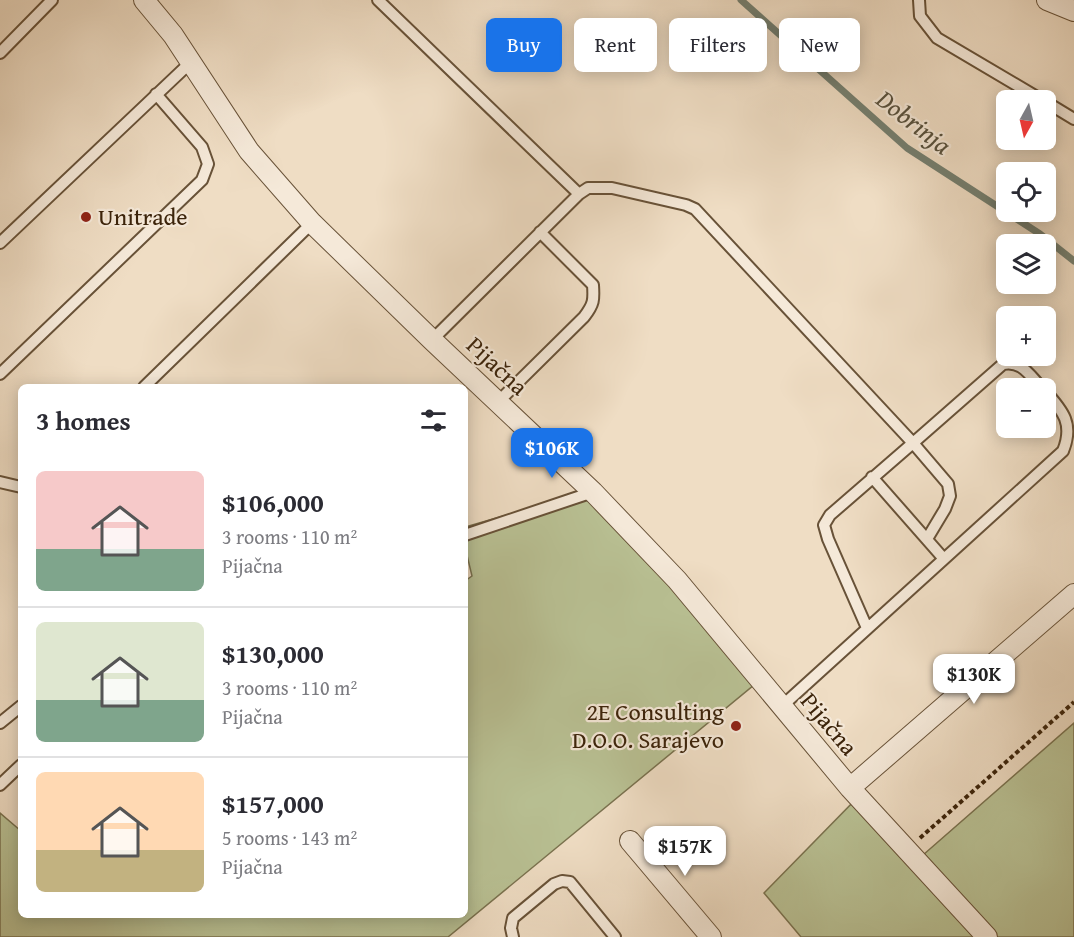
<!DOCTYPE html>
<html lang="en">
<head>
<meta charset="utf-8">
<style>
  body { margin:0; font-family:"Gentium Book Plus",serif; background:#f7f7f7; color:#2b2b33; height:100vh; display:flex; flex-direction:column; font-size:22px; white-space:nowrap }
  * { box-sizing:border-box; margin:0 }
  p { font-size:20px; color:#7c7c81 }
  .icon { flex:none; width:33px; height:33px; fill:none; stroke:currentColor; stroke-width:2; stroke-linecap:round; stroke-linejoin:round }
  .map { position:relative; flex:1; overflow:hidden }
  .side { position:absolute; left:18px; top:384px; width:450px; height:534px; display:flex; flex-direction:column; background:#fff; border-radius:9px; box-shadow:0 3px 15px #0003 }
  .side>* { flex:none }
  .hud { position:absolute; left:486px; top:18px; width:498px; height:54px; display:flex; gap:12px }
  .needle { width:39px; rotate:188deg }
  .tools { position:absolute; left:996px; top:90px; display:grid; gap:12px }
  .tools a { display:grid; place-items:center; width:60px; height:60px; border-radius:9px; background:#fff; box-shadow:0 3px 15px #0003; font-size:30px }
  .price { position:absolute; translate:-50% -51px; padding:0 14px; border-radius:12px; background:#fff; color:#222; font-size:20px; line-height:39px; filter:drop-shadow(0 2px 3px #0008) }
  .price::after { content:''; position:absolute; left:50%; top:36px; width:18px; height:14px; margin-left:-9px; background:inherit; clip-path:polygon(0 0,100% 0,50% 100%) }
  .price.selected { background:#1a73e8; color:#fff }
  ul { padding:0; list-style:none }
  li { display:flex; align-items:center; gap:18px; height:150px; padding:0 18px }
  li+li { border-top:2px solid #e1e1e2 }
  li span { display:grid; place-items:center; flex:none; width:168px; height:120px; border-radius:9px; color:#555 }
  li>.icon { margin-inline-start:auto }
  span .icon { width:72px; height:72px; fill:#fffc; stroke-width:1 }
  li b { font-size:26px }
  h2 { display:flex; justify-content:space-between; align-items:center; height:72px; padding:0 18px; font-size:26px }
  .tag { padding:0 21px; border-radius:9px; background:#fff; box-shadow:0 3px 15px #0003; font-size:21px; line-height:54px }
  .tag.selected { background:#1a73e8; color:#fff }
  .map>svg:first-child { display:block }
</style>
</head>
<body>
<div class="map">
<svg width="1074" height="937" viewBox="0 0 1074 937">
  <rect width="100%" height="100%" fill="#efddc4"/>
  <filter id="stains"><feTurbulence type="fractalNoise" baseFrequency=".00333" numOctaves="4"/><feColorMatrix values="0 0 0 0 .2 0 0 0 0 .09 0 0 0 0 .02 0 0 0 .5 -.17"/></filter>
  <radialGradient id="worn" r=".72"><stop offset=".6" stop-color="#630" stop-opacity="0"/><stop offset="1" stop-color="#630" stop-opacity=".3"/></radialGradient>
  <!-- green -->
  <path fill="#b9c194" stroke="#7a724f" stroke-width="1.5" d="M 591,491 L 765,676 L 448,937 L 0,937 L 0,813 L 21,831 L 21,915 L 465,915 L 465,581 L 472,576 L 465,547 L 465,527 Z
    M 1074,723 L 1074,937 L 801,937 L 764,893 L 862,793 L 915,862 Z"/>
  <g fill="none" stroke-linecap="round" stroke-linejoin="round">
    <!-- stream -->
    <path stroke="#747f70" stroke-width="7" d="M 741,0 L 907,148 L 1040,234 L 1074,261"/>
    <!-- lane casing -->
    <g stroke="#685238" stroke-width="14">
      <path id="lane" d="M 378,0 L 579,194
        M 919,0 L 920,16 L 937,38 L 1042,100
        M 0,53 L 52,0
        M 1046,102 L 1074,119
        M 0,243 L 191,62
        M 432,340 L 579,194 L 588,188 L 612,188 L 686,205 L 695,209 L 913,443 L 948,484 L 950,496 L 945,509 L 927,539
        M 0,374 L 202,180 L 208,164 L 202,147 L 156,94
        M 144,387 L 312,223
        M 498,402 L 584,317 C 594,304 594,300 593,285 L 540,232
        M 872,477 L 944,559
        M 0,482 L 21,487
        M 465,535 L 593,492
        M 867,628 L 828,539 L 824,525 L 830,515 L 913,443 L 1003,364 C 1022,360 1030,376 1042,388
        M 781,707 L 1063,451 C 1074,424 1063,411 1046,392
        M 0,723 L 21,706
        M 0,785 L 21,765
        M 513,937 L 511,928 L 513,918 L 554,884 L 562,881 L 570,882 L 615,937"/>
    </g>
    <!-- street casing -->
    <g stroke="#685238" stroke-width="22">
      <path id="street" d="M 144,0 L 173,35 L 249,151 L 312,223 L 432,340 L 593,492 L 677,580 L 850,788 L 987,937
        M 1047,0 L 1074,11
        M 850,788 L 1074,594
        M 630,841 L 711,937"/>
    </g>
    <!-- path -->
    <path stroke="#3b230a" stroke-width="4" stroke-dasharray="4.5 3" stroke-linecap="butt" d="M 920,838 L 1074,702"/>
    <!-- lane -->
    <use href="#lane" stroke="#f5e9d9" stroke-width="10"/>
    <!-- street -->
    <use href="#street" stroke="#f5e9d9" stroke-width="20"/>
  </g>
  <!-- markers -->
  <g fill="#8f2418" stroke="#f5e9d9" stroke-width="2">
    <circle cx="86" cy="217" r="6"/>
    <circle cx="736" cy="726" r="6"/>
  </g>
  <g text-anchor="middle" stroke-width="4.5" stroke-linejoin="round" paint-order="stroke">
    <!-- poi labels -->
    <g font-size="24" fill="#3b230a" stroke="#f5e9d9" text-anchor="start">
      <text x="98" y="225">Unitrade</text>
      <text x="724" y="720" text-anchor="end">2E Consulting<tspan x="724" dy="28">D.O.O. Sarajevo</tspan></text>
    </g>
    <!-- street labels -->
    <g font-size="24" fill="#3b230a" stroke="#f5e9d9">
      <text transform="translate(497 366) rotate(43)" y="8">Pijačna</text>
      <text transform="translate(829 724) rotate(50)" y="8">Pijačna</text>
    </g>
    <!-- water labels -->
    <g font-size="26" font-style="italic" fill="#58513d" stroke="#f5e9d9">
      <text transform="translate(914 122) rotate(38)" y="9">Dobrinja</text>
    </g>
  </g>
  <rect width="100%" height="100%" filter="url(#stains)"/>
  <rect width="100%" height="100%" fill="url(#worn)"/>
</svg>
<div class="tools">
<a><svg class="needle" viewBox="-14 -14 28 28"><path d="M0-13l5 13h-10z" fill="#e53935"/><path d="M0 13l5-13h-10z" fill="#7c7c81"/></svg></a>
<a><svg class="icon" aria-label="locate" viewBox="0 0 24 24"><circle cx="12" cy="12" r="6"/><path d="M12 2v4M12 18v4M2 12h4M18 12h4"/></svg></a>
<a><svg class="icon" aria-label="layers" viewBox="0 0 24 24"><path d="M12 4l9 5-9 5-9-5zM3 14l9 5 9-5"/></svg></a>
<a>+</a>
<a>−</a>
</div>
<b class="price selected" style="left:552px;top:479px">$106K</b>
<b class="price" style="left:974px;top:705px">$130K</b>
<b class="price" style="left:685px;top:877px">$157K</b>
<div class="hud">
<a class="tag selected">Buy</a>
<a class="tag">Rent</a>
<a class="tag">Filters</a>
<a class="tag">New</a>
</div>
<section class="side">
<h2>3 homes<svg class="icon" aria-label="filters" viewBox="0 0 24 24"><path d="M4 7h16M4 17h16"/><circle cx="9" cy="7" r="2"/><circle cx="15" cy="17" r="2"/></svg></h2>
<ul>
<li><span style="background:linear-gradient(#f6c9c9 65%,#7fa58c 0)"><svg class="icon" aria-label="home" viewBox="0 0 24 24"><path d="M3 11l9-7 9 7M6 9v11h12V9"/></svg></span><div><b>$106,000</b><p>3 rooms · 110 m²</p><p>Pijačna</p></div></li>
<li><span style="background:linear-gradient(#dfe7d0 65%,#7fa58c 0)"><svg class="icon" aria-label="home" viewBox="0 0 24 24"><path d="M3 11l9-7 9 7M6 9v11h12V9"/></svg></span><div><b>$130,000</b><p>3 rooms · 110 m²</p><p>Pijačna</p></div></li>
<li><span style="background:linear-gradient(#ffd9b3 65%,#c2b280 0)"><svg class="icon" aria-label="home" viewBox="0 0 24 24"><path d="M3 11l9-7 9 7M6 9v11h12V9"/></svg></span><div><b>$157,000</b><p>5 rooms · 143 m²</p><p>Pijačna</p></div></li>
</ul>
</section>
</div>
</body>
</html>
